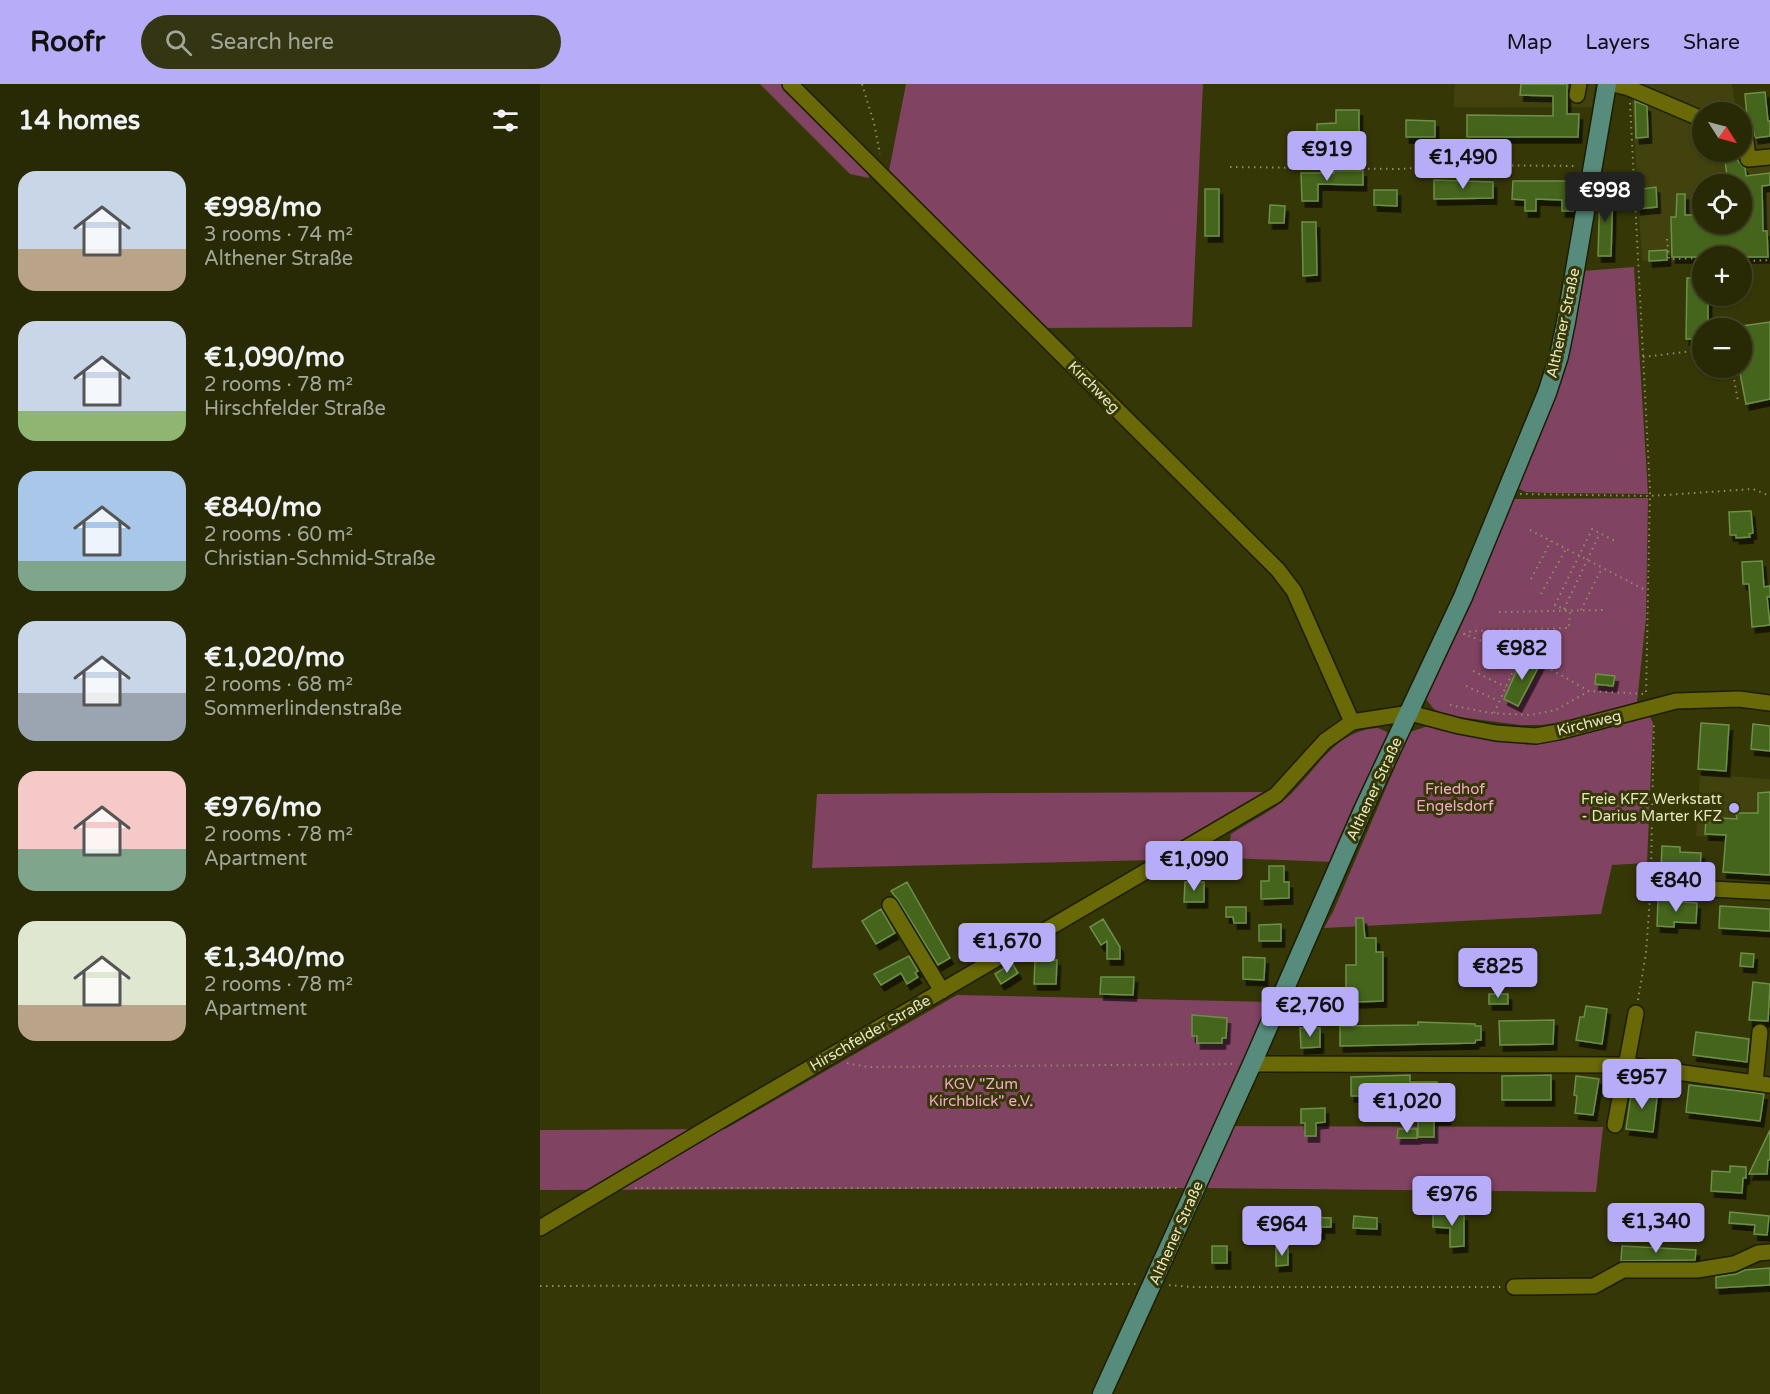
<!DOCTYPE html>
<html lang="en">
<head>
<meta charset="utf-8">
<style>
  body { margin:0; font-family:"Varela Round",sans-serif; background:#343513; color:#f1f3f6; height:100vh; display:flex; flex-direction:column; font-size:22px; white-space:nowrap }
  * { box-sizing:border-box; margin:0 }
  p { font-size:20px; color:#a5a69a }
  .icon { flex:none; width:33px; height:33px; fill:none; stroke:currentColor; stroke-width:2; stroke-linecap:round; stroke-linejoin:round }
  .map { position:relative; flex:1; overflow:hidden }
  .sheet { display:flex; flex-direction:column; background:#282905; width:540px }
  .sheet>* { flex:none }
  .needle { width:39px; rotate:126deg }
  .fabs { position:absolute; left:1152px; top:18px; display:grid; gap:12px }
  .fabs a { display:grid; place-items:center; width:60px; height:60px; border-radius:50%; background:#282905; box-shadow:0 2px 4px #0004,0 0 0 2px #444527; font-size:30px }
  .price { position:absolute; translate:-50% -51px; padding:0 14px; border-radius:6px; background:#b6acf8; color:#111; font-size:20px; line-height:39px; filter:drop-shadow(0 2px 3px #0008) }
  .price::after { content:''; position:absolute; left:50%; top:36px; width:18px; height:14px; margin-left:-9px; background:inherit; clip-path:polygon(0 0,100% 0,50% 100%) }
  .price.active { background:#222; color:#fff }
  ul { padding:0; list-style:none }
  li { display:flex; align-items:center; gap:18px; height:150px; padding:0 18px }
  li span { display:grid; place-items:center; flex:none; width:168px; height:120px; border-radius:18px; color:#555 }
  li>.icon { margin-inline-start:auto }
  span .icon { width:72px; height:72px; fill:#fffc; stroke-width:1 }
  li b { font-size:26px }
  h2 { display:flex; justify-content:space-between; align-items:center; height:72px; padding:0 18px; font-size:26px }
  header { display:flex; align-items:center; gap:36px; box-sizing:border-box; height:84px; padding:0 30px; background:#b6acf8; color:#111 }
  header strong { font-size:28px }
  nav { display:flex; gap:33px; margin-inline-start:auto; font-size:21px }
  .search { width:420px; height:54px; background:#343513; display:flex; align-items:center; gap:15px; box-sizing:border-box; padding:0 21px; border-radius:33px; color:#a5a69a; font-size:22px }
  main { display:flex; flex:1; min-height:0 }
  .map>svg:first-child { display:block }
</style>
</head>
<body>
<header>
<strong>Roofr</strong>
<div class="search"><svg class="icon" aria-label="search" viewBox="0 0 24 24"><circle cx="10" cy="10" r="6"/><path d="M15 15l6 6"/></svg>Search here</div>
<nav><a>Map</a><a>Layers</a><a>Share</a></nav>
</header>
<main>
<section class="sheet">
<h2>14 homes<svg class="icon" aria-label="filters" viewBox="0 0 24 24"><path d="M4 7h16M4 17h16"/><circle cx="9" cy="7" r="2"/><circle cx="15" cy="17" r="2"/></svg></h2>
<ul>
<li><span style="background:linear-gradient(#c9d6e8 65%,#b9a48a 0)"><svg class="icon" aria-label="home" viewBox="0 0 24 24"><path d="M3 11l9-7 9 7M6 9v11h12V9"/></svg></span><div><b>€998/mo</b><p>3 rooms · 74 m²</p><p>Althener Straße</p></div></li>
<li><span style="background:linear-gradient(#c9d6e8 75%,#8fb573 0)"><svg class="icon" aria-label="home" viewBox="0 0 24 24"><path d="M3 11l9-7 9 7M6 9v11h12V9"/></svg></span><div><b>€1,090/mo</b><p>2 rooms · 78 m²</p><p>Hirschfelder Straße</p></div></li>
<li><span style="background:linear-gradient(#a9c7e8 75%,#7fa58c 0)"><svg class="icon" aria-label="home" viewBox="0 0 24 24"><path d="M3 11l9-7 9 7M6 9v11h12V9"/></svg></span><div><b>€840/mo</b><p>2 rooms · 60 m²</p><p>Christian-Schmid-Straße</p></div></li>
<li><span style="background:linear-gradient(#c9d6e8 60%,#9aa5b1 0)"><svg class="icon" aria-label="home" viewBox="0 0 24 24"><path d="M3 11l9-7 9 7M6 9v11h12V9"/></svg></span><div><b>€1,020/mo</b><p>2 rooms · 68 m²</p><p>Sommerlindenstraße</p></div></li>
<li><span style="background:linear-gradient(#f6c9c9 65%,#7fa58c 0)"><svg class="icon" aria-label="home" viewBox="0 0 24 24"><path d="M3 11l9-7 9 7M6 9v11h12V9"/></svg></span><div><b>€976/mo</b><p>2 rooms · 78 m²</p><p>Apartment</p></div></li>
<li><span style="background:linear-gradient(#dfe7d0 70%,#b9a48a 0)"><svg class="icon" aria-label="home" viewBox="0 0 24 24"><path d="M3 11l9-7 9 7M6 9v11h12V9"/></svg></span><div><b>€1,340/mo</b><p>2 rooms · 78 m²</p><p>Apartment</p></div></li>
</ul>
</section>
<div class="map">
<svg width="1230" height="1310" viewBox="0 0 1230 1310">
  <defs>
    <filter id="shadow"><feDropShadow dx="3.5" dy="6" stdDeviation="0" flood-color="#0009"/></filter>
  </defs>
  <rect width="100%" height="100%" fill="#363707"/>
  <!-- built -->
  <path fill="#42420f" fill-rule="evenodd" d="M 915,0 L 1055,0 L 1052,23 L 913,23 Z
    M 1091,0 L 1192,0 L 1196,28 L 1162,28 L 1162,68 L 1202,68 L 1202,40 L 1230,38 L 1230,180 L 1202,179 L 1202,172 L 1162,172 L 1162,178 L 1102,177 ZM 1162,100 L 1202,100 L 1202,140 L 1162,140 Z
    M 1160,690 L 1230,695 L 1230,758 L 1156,752 Z"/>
  <!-- green -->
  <path fill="#814362" d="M 220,0 L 243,0 L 327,83 L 329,94 L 310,90 Z
    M 366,0 L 663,0 L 652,243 L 500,244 L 348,92 Z
    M 1094,183 L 1108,410 L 1010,409 L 986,408 L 979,405 L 1043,187 Z
    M 1108,414 L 1106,534 L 1097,618 L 1036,636 L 1001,641 L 980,641 L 904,631 L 894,625 L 885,614 L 973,415 Z
    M 1109,631 L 1113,639 L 1107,779 L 1072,781 L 1061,830 L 784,844 L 793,828 L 870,648 L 888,642 L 928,650 L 996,658 L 1021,655 Z
    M 838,644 L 847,648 L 847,655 L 793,778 L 687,774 L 691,750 C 707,739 726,730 742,718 C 774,692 792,646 838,644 Z
    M 727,708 L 613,776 L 272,784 L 277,710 Z
    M 417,911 L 731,918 L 677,1042 L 1063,1043 L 1056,1108 L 663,1104 L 0,1106 L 0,1046 L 185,1045 Z"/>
  <!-- building -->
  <path fill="#45651b" stroke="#6d8f47" stroke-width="1.5" filter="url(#shadow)" d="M 981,0 L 1027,0 L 1027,30 L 1039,30 L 1038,53 L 927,53 L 927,31 L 1013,32 L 1013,12 L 980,11 Z
    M 1225,8 L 1228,37 L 1230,37 L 1230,52 L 1215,54 L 1211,39 L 1207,34 L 1205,10 Z
    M 1095,17 L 1107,22 L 1108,53 L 1096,54 Z
    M 796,26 L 819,26 L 819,61 L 777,61 L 777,40 L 796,39 Z
    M 866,36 L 895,37 L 895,53 L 866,53 Z
    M 1184,68 L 1197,68 L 1198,77 L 1205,84 L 1206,92 L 1230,89 L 1230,101 L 1222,102 L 1223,147 L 1227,147 L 1228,173 L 1132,173 L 1131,133 L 1136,133 L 1137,110 L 1145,110 L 1145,131 L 1162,131 L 1162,140 L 1202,140 L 1202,100 L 1188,100 Z
    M 794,87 L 823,87 L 823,101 L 778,100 L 778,117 L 762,117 L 761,89 L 794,89 Z
    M 894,96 L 953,98 L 953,114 L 894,115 Z
    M 973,97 L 1033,97 L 1033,127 L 1022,127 L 1022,116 L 996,115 L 996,127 L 985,127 L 985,116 L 972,115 Z
    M 1116,103 L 1117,123 L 1097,125 L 1096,106 Z
    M 665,105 L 679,105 L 679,152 L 665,152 Z
    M 1060,105 L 1073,106 L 1071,172 L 1058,172 Z
    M 834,106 L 857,106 L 857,122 L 834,121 Z
    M 730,121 L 745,122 L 744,139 L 729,139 Z
    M 762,138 L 776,138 L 777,191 L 763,192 Z
    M 1127,166 L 1127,176 L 1109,177 L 1109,167 Z
    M 1147,194 L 1162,194 L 1162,212 L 1168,212 L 1168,244 L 1162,244 L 1162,255 L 1146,255 Z
    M 1230,238 L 1230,315 L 1206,320 L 1199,284 L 1202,284 L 1202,242 Z
    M 1211,427 L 1213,449 L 1209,450 L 1210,453 L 1196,454 L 1196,451 L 1190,451 L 1189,428 Z
    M 1222,477 L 1224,503 L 1230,502 L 1230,513 L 1227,513 L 1230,541 L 1212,543 L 1209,500 L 1203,500 L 1202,478 Z
    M 983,572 L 1000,580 L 978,622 L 964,615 Z
    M 1056,590 L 1075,592 L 1073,602 L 1055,600 Z
    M 1161,639 L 1189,641 L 1186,687 L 1158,685 Z
    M 1213,640 L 1230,642 L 1230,667 L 1211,665 Z
    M 1230,708 L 1230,791 L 1183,788 L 1186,751 L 1165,750 L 1166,733 L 1197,735 L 1196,729 L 1218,729 L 1218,709 Z
    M 1122,762 L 1140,763 L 1140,768 L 1161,769 L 1160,787 L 1121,785 Z
    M 729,782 L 744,782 L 744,798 L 749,798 L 749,814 L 721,815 L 721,797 L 729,797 Z
    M 367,798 L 410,874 L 398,881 L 358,816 L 351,807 Z
    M 645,798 L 664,798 L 664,818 L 644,818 Z
    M 1118,816 L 1157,819 L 1156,839 L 1134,838 L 1134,843 L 1117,842 Z
    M 1180,822 L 1230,825 L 1230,847 L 1179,844 Z
    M 686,823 L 706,823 L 706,839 L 694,839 L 693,833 L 686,833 Z
    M 341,825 L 355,849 L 336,860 L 322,837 Z
    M 816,834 L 823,834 L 825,854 L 836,854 L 836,868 L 843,868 L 843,917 L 816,918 L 816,906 L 806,906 L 806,881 L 816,881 Z
    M 563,835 L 580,863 L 580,875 L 567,875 L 567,857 L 561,861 L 550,843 Z
    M 741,840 L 741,857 L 719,857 L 719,841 Z
    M 1201,869 L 1214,870 L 1213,883 L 1200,882 Z
    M 369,872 L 378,887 L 375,889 L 378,893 L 367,900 L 361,889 L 341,901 L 334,890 Z
    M 703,873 L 725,874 L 724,896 L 703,895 Z
    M 495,876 L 517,876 L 516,900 L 494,900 Z
    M 472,879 L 478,889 L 461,900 L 455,890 Z
    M 561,893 L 594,893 L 593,911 L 560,910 Z
    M 1213,898 L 1230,900 L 1228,937 L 1209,936 Z
    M 949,910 L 968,910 L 968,920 L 949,920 Z
    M 764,915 L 786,915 L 786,925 L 765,926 Z
    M 1046,922 L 1067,925 L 1062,960 L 1036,956 L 1040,933 L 1044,933 Z
    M 652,931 L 687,934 L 686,954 L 682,954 L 682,959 L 657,959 L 657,952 L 652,952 Z
    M 1014,936 L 1013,960 L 960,961 L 959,937 Z
    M 878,938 L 935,940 L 935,942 L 941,942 L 941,956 L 936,956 L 935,959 L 800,962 L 800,942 L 878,941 Z
    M 760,944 L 780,944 L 780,963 L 761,964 Z
    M 1156,948 L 1209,955 L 1207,978 L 1153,971 Z
    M 870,991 L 870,998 L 897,998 L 897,1015 L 907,1015 L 907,1035 L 894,1035 L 894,1053 L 878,1053 L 878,1021 L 848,1021 L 848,1014 L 840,1014 L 840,1012 L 811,1012 L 811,993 Z
    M 1011,991 L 1011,1016 L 962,1016 L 962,992 Z
    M 1036,992 L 1059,995 L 1053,1031 L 1035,1029 L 1037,1012 L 1034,1011 Z
    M 1149,1001 L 1224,1010 L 1220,1037 L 1146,1028 Z
    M 1092,1003 L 1118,1006 L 1113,1048 L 1086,1045 Z
    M 785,1024 L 785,1038 L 776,1039 L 776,1052 L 765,1052 L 765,1039 L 761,1039 L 761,1025 Z
    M 858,1045 L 877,1045 L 877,1054 L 857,1054 Z
    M 1230,1046 L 1230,1076 L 1228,1076 L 1227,1090 L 1209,1090 Z
    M 1190,1082 L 1206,1083 L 1206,1094 L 1203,1094 L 1202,1109 L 1171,1107 L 1172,1087 L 1190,1088 Z
    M 1190,1128 L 1229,1132 L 1227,1151 L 1214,1150 L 1215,1141 L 1189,1139 Z
    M 893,1130 L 924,1131 L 924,1162 L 910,1163 L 910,1144 L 893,1143 Z
    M 814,1132 L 837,1134 L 837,1145 L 813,1144 Z
    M 769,1133 L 791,1134 L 791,1143 L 781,1143 L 781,1149 L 768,1149 Z
    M 672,1162 L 687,1162 L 687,1179 L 672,1179 Z
    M 1082,1162 L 1156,1166 L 1155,1176 L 1081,1177 Z
    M 736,1164 L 748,1164 L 748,1181 L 736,1182 Z
    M 1230,1184 L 1230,1201 L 1176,1204 L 1176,1193 L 1196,1190 L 1205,1186 Z"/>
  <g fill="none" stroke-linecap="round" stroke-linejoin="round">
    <!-- minor casing -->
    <g stroke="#1d1d03" stroke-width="18">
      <path id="minor" d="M 250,0 L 738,486 L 754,507 L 812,638
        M 1073,0 L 1089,4 L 1162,35
        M 1037,11 L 1039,0
        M 1202,42 L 1206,56 L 1208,75 L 1230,73
        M 1111,802 L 1230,808
        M 350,821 L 402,907
        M 712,980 L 1087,981 L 1230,1001
        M 1215,999 L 1220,948
        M 1075,1041 L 1096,929
        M 0,1144 L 166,1045 L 736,711 L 785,657 L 812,638 L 870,629 L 919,642 L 956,649 L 996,652 L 1018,648 L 1136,617 L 1199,615 L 1230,619
        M 974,1203 L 1054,1202 L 1083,1186 L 1157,1186 L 1194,1180 L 1218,1169 L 1230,1168"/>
    </g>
    <!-- major casing -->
    <g stroke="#1d1d03" stroke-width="21">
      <path id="major" d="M 562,1310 L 712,980 L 823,726 L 923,513 L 1007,309 L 1019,272 L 1026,238 L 1067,0"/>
    </g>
    <!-- path -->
    <path stroke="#8e9063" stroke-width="2" stroke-dasharray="1.5 4.5" stroke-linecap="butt" d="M 322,0 L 334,39 L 340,70
      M 1090,19 L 1110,406 L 1106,612
      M 690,83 L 858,85 L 926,81 L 1037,82
      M 1127,155 L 1129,175 L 1162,174
      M 1202,175 L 1207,177 L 1230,176
      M 1103,273 L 1162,266
      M 1192,284 L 1198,317
      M 980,410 L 1110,412 L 1213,405 L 1230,412
      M 990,446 L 1107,507
      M 991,495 L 1011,457
      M 1001,510 L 1026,465
      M 1024,525 L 1060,449
      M 1041,526 L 1062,484
      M 959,528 L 1065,526
      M 933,587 L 966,603
      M 926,602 L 959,617
      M 1049,607 L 987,572 L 978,571 L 924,550 L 932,547 L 1029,544 L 1030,528 L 1015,521 L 1052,445 L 1077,458
      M 910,621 L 950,629 L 990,631 L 1016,626 L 1049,607 L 1105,610
      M 954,629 L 980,572
      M 1111,787 L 1114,637
      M 1098,916 L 1106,869 L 1110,814
      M 307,979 L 328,983 L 697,980
      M 95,1104 L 638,1104
      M 629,1201 L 652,1203 L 962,1203
      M 0,1202 L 596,1200"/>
    <!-- minor -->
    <use href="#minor" stroke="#696907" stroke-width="15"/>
    <!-- major -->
    <use href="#major" stroke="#578c7d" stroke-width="18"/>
  </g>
  <!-- markers -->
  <circle fill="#b6acf8" stroke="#363707" stroke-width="2" cx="1194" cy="724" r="6"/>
  <g text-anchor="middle" stroke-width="6" stroke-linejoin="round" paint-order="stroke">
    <!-- street labels -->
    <g font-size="15" fill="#e6e8bf" stroke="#363707">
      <text transform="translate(1023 239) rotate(-78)" y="5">Althener Straße</text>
      <text transform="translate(554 303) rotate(45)" y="5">Kirchweg</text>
      <text transform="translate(1049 639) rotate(-14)" y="5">Kirchweg</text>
      <text transform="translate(834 705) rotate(-65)" y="5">Althener Straße</text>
      <text transform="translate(330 949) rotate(-30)" y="5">Hirschfelder Straße</text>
      <text transform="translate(636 1149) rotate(-66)" y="5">Althener Straße</text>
    </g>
    <!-- park labels -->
    <g font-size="15" fill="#f7a7cd" stroke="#363707">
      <text x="915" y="710">Friedhof<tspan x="915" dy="17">Engelsdorf</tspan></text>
      <text x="441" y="1005">KGV "Zum<tspan x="441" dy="17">Kirchblick" e.V.</tspan></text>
    </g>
    <!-- poi labels -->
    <g font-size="15" fill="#e6e8bf" stroke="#363707" text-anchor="end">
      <text x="1182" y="720">Freie KFZ Werkstatt<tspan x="1182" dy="17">- Darius Marter KFZ</tspan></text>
    </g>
  </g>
</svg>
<div class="fabs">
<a><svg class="needle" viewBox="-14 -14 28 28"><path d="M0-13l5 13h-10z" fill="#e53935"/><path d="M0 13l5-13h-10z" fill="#a5a69a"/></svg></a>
<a><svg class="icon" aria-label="locate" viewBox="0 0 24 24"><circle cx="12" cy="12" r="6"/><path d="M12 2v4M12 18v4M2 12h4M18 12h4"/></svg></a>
<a>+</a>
<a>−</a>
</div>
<b class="price" style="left:787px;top:98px">€919</b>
<b class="price" style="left:923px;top:106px">€1,490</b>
<b class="price active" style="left:1065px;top:139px">€998</b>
<b class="price" style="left:982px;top:597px">€982</b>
<b class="price" style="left:654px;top:808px">€1,090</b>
<b class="price" style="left:1136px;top:829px">€840</b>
<b class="price" style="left:467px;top:890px">€1,670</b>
<b class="price" style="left:958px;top:915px">€825</b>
<b class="price" style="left:770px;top:954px">€2,760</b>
<b class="price" style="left:1102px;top:1026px">€957</b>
<b class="price" style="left:867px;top:1050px">€1,020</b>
<b class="price" style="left:912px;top:1143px">€976</b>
<b class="price" style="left:1116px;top:1170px">€1,340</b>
<b class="price" style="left:742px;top:1173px">€964</b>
</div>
</main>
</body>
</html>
